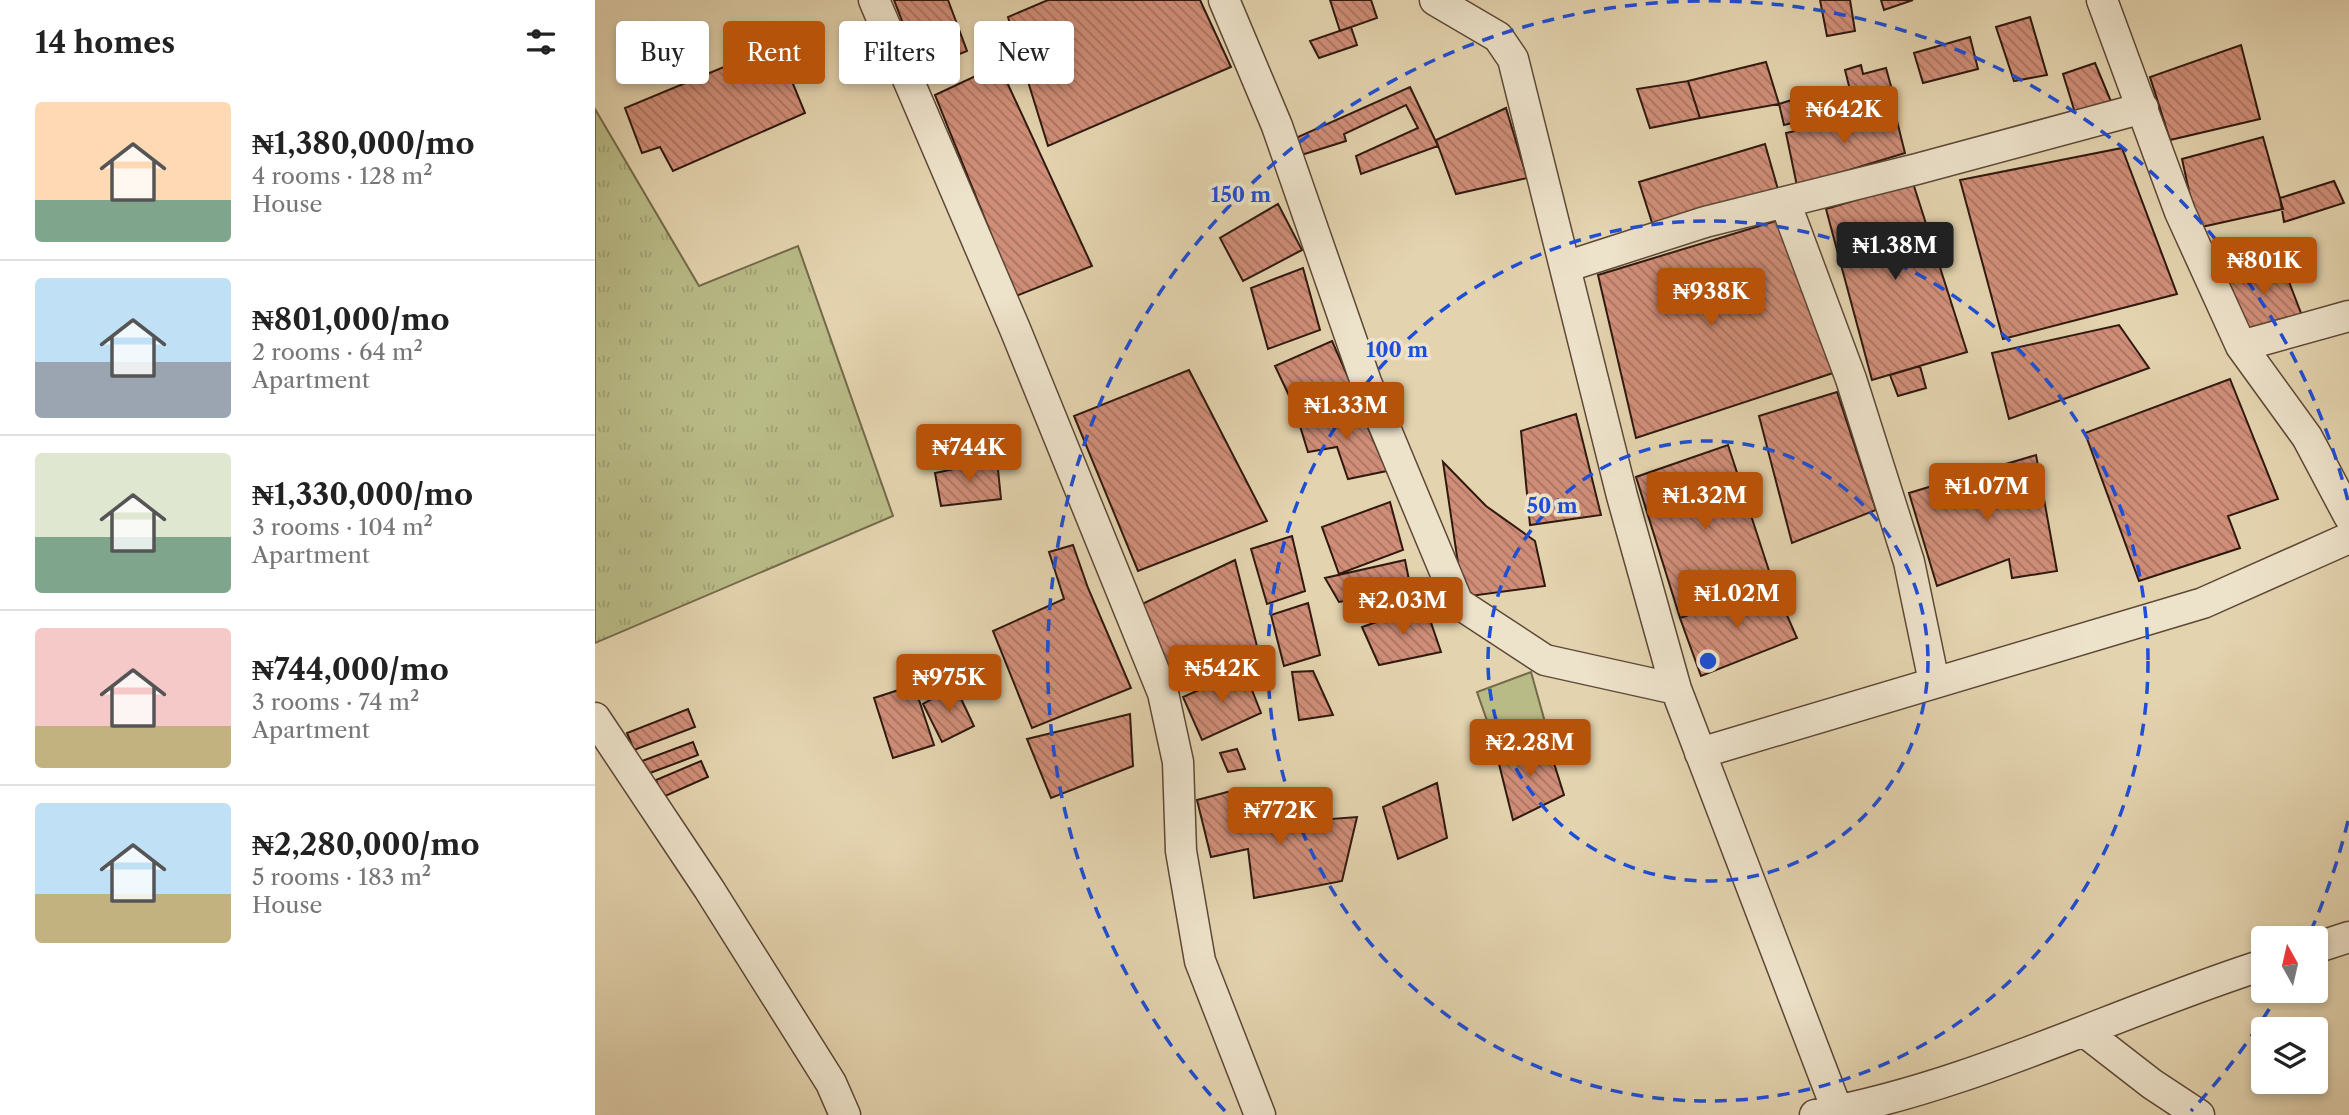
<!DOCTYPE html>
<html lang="en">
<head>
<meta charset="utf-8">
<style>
  body { margin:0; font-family:"Libre Caslon Text",serif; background:#f2f2f2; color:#222; height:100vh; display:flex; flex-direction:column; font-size:26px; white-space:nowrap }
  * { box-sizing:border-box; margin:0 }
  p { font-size:23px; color:#767676 }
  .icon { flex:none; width:38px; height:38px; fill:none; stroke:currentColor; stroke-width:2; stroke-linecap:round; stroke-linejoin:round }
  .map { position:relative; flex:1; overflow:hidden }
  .drawer { display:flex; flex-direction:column; background:#fff; width:595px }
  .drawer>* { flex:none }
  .guide { position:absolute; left:21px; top:21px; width:665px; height:63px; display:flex; gap:14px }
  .needle { width:46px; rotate:352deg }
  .fabs { position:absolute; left:1656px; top:926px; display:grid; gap:14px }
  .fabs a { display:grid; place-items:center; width:77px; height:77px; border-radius:7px; background:#fff; box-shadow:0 4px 10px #0003; font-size:35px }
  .price { position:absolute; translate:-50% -60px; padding:0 16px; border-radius:7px; background:#b45309; color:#fff; font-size:23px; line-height:46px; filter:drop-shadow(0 2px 4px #0008) }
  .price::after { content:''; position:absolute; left:50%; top:42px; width:21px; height:16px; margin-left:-10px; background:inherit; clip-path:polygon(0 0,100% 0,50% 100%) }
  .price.selected { background:#222; color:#fff }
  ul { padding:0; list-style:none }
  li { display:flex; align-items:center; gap:21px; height:175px; padding:0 35px }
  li+li { border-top:2px solid #e0e0e0 }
  li span { display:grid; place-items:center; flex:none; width:196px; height:140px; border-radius:7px; color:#555 }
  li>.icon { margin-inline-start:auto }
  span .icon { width:84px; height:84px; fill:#fffc; stroke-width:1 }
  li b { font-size:30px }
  h2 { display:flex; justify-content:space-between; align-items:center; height:84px; padding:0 35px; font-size:30px }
  .tag { padding:0 24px; border-radius:7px; background:#fff; box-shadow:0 4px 10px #0003; font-size:24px; line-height:63px }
  .tag.selected { background:#b45309; color:#fff }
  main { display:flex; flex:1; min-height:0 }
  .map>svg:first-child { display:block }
</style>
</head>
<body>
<main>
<section class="drawer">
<h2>14 homes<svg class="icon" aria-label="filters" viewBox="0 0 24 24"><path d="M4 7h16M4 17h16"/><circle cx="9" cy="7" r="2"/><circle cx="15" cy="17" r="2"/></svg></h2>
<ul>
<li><span style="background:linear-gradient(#ffd9b3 70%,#7fa58c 0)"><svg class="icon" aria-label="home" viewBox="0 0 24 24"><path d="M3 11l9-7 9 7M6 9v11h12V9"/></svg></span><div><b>₦1,380,000/mo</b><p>4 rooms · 128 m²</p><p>House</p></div></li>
<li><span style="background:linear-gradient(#bfe0f5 60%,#9aa5b1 0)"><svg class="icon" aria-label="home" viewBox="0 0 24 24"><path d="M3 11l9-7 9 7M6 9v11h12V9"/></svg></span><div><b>₦801,000/mo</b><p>2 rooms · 64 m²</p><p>Apartment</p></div></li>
<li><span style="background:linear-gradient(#dfe7d0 60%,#7fa58c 0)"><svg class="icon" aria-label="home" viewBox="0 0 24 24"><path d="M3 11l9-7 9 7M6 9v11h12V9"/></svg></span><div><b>₦1,330,000/mo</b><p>3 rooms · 104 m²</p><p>Apartment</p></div></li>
<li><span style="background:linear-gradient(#f6c9c9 70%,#c2b280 0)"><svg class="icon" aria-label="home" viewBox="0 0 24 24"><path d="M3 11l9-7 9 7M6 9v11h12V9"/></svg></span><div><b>₦744,000/mo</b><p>3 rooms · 74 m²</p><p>Apartment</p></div></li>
<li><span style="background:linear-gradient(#bfe0f5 65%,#c2b280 0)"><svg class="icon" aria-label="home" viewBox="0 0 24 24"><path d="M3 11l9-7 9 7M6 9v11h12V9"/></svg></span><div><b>₦2,280,000/mo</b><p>5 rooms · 183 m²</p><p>House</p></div></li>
</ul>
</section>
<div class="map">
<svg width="1754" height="1115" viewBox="0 0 1754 1115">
  <defs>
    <pattern id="grass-tufts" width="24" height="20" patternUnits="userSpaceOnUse" patternTransform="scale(1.75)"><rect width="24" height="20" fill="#b9bb87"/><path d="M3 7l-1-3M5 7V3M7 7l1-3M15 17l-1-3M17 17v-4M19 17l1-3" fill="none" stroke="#9fa073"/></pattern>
    <pattern id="building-back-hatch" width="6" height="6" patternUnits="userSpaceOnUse" patternTransform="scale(1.75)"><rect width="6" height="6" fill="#d08e78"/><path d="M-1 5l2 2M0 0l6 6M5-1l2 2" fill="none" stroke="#a97361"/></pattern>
  </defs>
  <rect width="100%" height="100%" fill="#e3d3ae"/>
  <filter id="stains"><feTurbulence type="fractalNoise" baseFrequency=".00286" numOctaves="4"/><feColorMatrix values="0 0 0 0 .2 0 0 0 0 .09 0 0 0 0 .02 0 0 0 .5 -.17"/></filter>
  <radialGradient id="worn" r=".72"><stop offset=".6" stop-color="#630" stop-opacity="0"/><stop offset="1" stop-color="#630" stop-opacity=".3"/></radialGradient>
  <!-- grass -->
  <path fill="url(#grass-tufts)" stroke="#746a4b" stroke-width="2" d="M 0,109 L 104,286 L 203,246 L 298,516 L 0,643 Z"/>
  <!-- garden -->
  <path fill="#b9bb87" stroke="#746a4b" stroke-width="2" d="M 936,672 L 953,733 L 903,752 L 882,692 Z"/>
  <!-- building -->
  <path fill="url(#building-back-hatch)" stroke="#30190f" stroke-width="2" d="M 299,0 L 353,0 L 372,51 L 326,70 Z
    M 453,0 L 605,0 L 636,67 L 453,146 L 413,17 Z
    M 735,0 L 776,0 L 782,18 L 745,31 Z
    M 1225,0 L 1255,0 L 1260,31 L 1232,36 Z
    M 1286,0 L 1318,0 L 1289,10 Z
    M 1435,17 L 1452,75 L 1419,81 L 1401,27 Z
    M 756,27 L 762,45 L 724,58 L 715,41 Z
    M 1375,37 L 1383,69 L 1328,83 L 1319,53 Z
    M 182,45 L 210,113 L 78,171 L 65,147 L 47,153 L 30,108 Z
    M 1646,45 L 1665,119 L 1575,140 L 1555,77 Z
    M 1171,62 L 1184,104 L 1105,118 L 1093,81 Z
    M 1500,63 L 1517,104 L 1481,116 L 1468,74 Z
    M 404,65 L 497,266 L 421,296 L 340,95 Z
    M 1266,65 L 1268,74 L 1291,68 L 1300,101 L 1280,106 L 1278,97 L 1258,102 L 1250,70 Z
    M 1093,81 L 1105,118 L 1055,128 L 1042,89 Z
    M 815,87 L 843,146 L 766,174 L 761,156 L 823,128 L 811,105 L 749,134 L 751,141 L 700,157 L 694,141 Z
    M 1231,89 L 1238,121 L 1218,126 L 1217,118 L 1189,125 L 1184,104 Z
    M 911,108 L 932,178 L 861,194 L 841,140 Z
    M 1299,109 L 1310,153 L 1202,186 L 1191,133 Z
    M 1668,137 L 1688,209 L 1602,228 L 1587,159 Z
    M 1170,144 L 1184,193 L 1060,232 L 1044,182 Z
    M 1527,148 L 1582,294 L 1408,339 L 1365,180 Z
    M 1739,181 L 1749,203 L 1689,222 L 1685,198 Z
    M 1318,183 L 1372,352 L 1277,380 L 1231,209 Z
    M 683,204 L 707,250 L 648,281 L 625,238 Z
    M 1184,220 L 1238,373 L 1041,438 L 1003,275 Z
    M 1686,261 L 1709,321 L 1653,333 L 1628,276 Z
    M 708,268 L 725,330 L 673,349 L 656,288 Z
    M 1524,325 L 1554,368 L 1414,419 L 1397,353 Z
    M 737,341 L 757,386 L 698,404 L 680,366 Z
    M 1325,366 L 1331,388 L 1303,396 L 1295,375 Z
    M 594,370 L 672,521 L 543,571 L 479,416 Z
    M 1635,379 L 1683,499 L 1633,516 L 1645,548 L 1544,581 L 1490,433 Z
    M 1242,392 L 1281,510 L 1197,543 L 1164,416 Z
    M 763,405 L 792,471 L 753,479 L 742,447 L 713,452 L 705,426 Z
    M 981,414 L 1006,515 L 935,525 L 926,431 Z
    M 1133,445 L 1179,586 L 1085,618 L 1041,477 Z
    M 1441,455 L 1462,571 L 1417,578 L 1414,559 L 1342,586 L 1314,493 Z
    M 402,460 L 406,499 L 346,506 L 340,473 Z
    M 848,462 L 891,506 L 940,541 L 950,586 L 868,597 Z
    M 795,502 L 808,550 L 744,574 L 727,527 Z
    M 697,536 L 710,591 L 672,604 L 656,549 Z
    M 478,545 L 493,588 L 536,688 L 437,728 L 398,631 L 469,599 L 454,552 Z
    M 640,560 L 663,650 L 578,678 L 543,606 Z
    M 810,560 L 816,590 L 744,602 L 730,578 Z
    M 1179,586 L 1202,638 L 1106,676 L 1085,618 Z
    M 713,603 L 725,655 L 689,666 L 676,615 Z
    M 830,605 L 846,652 L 784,665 L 767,627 Z
    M 649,670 L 666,713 L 607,740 L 588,697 Z
    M 718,671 L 738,715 L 704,720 L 697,672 Z
    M 319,685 L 339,745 L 298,758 L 279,698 Z
    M 360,686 L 379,726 L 347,742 L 328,704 Z
    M 93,709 L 100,727 L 39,750 L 32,733 Z
    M 535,714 L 538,766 L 456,798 L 432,739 Z
    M 952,741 L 969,795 L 918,820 L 902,756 Z
    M 98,742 L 103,755 L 55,773 L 47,761 Z
    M 642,749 L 650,769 L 633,772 L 625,753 Z
    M 106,761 L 113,777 L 68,797 L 61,780 Z
    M 842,783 L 852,838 L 803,859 L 788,807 Z
    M 636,791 L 642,826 L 762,817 L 747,881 L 659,898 L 653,849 L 616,857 L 602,800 Z"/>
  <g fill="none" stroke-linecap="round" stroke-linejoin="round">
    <!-- street casing -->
    <g stroke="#5d4837" stroke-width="33">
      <path id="street" d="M 279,0 L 420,329 L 568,693 L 583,762 L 586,851 L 605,961 L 665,1115
        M 629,0 L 682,126 L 771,382 L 863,603 L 950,660 L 1081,689
        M 840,0 L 903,37 L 918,59 L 1027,496 L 1081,689 L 1244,1115
        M 1507,0 L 1585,212 L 1646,346 L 1712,437 L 1754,516
        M 1190,202 L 1256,379 L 1314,562 L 1339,682
        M 970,267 L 1110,222 L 1322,169 L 1548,108
        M 1646,346 L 1754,316
        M 0,718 L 114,889 L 236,1083 L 250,1115
        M 1105,753 L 1608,603 L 1754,538
        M 1720,948 L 1754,937
        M 1490,1032 L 1557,1084 L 1604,1115
        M 1220,1115 C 1376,1087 1518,1013 1668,965"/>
    </g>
    <!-- street -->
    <use href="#street" stroke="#ede2ca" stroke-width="30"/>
  </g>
  <!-- distance rings -->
  <g fill="none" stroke="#1d4ed8" stroke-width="3.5" stroke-dasharray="12 9">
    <circle cx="1113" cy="661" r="220"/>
    <circle cx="1113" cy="661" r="440"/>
    <path d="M1753 821A660 660 0 0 1 1714 935M1685 991A660 660 0 0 1 1596 1111M630 1111A660 660 0 1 1 1753 501"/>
  </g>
  <circle cx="1113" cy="661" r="10" fill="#1d4ed8" stroke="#ede2ca" stroke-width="3.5"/>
  <g font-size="21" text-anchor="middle" font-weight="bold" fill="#1d4ed8" stroke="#ede2ca" stroke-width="7" stroke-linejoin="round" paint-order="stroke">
    <text x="646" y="202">150 m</text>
    <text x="802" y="357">100 m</text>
    <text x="957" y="513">50 m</text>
  </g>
  <rect width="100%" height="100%" filter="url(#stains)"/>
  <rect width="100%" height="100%" fill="url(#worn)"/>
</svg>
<div class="fabs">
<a><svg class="needle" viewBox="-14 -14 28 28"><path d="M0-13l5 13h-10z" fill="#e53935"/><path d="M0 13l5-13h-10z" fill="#767676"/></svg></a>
<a><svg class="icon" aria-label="layers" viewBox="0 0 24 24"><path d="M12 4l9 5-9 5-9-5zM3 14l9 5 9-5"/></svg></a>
</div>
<b class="price" style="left:1249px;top:146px">₦642K</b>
<b class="price selected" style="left:1300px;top:282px">₦1.38M</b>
<b class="price" style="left:1669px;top:297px">₦801K</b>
<b class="price" style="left:1116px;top:328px">₦938K</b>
<b class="price" style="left:751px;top:442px">₦1.33M</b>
<b class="price" style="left:374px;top:484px">₦744K</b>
<b class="price" style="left:1392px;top:523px">₦1.07M</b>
<b class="price" style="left:1110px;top:532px">₦1.32M</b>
<b class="price" style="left:1142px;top:630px">₦1.02M</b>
<b class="price" style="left:808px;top:637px">₦2.03M</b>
<b class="price" style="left:627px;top:705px">₦542K</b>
<b class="price" style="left:354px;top:714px">₦975K</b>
<b class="price" style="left:935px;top:779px">₦2.28M</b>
<b class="price" style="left:685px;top:847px">₦772K</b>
<div class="guide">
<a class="tag">Buy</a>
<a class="tag selected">Rent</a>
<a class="tag">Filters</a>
<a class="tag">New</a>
</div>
</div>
</main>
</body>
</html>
